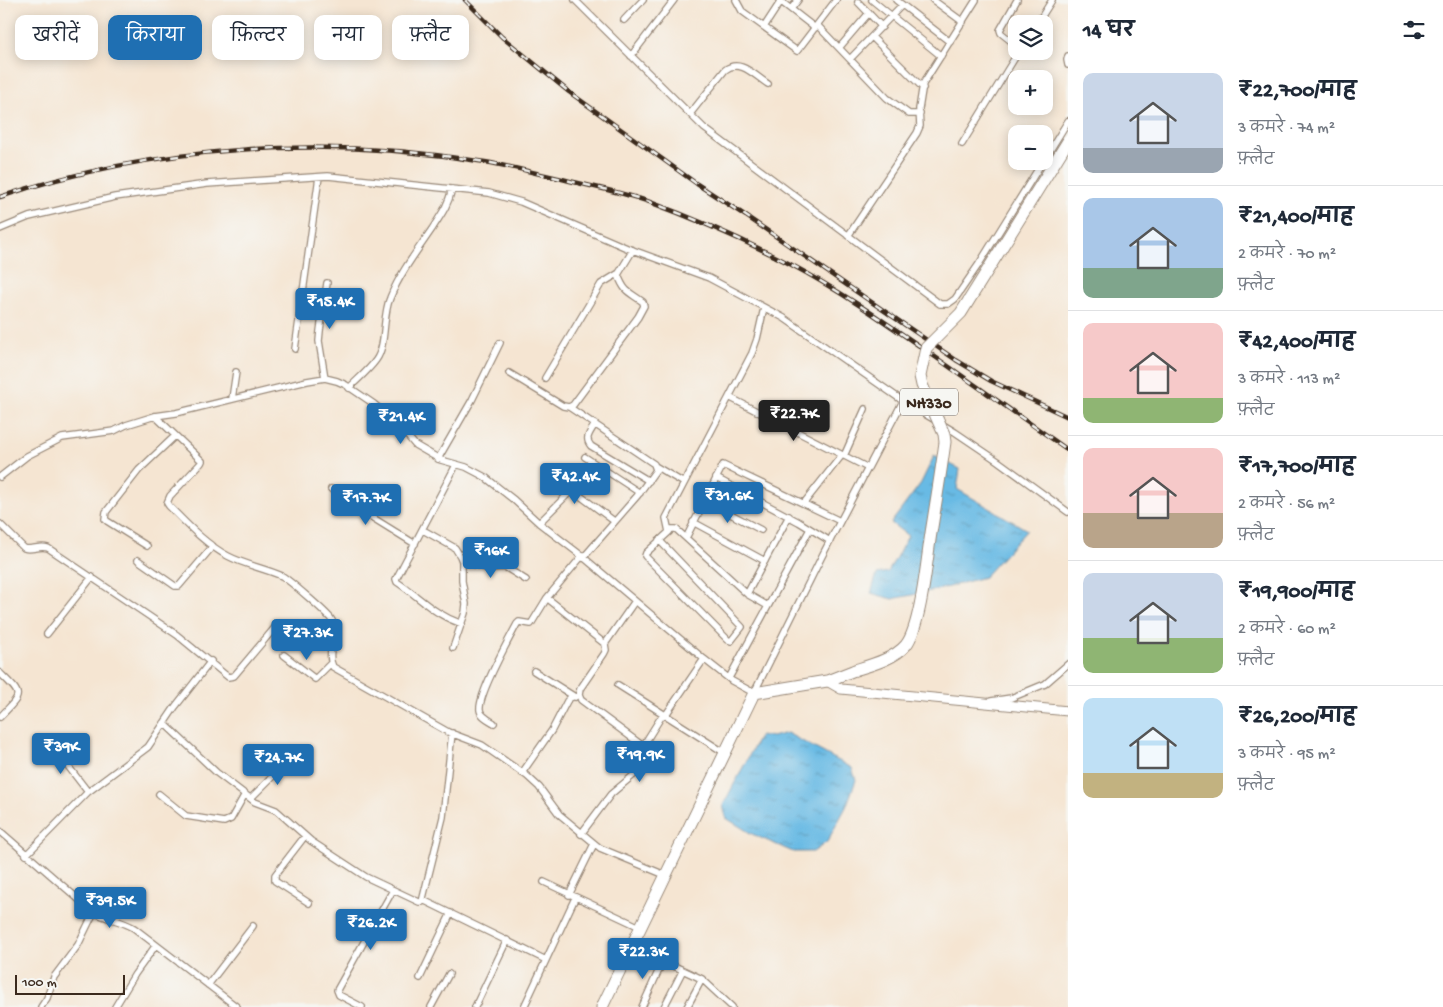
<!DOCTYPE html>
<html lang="hi">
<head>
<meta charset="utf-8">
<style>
  body { margin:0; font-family:"Gochi Hand","Playpen Sans Deva",sans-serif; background:#f2f2f3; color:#1f2937; height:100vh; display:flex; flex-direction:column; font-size:19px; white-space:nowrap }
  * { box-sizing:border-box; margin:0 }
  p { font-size:16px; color:#747a83 }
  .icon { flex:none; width:28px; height:28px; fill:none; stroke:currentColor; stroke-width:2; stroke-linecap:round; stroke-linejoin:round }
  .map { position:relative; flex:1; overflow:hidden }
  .side { display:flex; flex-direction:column; background:#fff; width:375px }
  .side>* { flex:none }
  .hud { position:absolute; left:15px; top:15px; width:475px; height:45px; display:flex; gap:10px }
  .tools { position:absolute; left:1008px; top:15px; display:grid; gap:10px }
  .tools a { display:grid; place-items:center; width:45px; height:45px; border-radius:10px; background:#fff; box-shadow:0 2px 12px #0003; font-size:25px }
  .scale { position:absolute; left:15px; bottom:12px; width:110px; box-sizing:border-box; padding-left:5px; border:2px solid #3b2a1e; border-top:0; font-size:14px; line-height:18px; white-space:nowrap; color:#3b2a1e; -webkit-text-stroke:4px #f6f6f2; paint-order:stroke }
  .price { position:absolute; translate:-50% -42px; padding:0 11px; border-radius:5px; background:#1f6fb2; color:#fff; font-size:16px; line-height:32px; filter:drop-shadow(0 1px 2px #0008) }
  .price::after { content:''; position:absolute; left:50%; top:30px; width:15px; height:11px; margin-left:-8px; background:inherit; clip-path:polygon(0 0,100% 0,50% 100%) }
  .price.on { background:#222; color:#fff }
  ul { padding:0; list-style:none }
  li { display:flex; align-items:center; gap:15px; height:125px; padding:0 15px }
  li+li { border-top:1px solid #e0e1e3 }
  li span { display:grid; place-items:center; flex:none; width:140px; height:100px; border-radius:10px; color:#555 }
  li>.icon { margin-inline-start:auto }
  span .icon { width:60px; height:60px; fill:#fffc; stroke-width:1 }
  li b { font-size:21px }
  h2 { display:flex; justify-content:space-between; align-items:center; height:60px; padding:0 15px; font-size:21px }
  .pill { padding:0 18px; border-radius:10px; background:#fff; box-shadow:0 2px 12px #0003; font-size:18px; line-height:45px }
  .pill.on { background:#1f6fb2; color:#fff }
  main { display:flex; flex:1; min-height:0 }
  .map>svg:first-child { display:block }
</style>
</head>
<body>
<main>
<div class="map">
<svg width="1068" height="1007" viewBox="0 0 1068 1007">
  <defs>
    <pattern id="water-ripples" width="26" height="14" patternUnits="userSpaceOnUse" patternTransform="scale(1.25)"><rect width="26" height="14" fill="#68bae4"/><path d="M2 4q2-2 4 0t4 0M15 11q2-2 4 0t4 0" fill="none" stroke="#5797b8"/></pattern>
  </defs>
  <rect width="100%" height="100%" fill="#f6f6f2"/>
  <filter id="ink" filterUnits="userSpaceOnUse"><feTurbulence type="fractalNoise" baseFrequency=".02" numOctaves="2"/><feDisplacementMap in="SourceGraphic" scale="10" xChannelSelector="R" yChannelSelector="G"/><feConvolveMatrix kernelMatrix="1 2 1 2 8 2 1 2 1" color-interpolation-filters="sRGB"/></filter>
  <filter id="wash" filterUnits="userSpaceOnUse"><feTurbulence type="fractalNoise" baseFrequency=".0096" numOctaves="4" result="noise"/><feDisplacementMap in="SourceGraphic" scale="20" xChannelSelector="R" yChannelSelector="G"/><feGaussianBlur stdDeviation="1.12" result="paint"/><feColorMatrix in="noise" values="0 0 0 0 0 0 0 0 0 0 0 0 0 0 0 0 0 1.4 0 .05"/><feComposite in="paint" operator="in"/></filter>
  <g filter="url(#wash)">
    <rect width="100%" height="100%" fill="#f5e5d2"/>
    <!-- water -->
    <path fill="url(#water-ripples)" stroke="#527281" d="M 934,456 L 960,469 L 957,489 L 1027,530 L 984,577 L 941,589 L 892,599 L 871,593 L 877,574 L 888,572 L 908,536 L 891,523 L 921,483 Z
      M 787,733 L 852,768 L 856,780 L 846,807 L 827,842 L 813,852 L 793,852 L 752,834 L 726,818 L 723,805 L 760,735 L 772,737 Z"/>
  </g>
  <g filter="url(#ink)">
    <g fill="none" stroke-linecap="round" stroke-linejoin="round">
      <!-- street casing -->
      <g stroke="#988878" stroke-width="8">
        <path id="street" d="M 575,0 L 704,128 L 940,304 L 948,304 L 955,299 L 979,264 L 1043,161
          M 736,0 L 742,11 L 797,51 L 836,0
          M 779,0 L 815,28
          M 872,0 L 941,56
          M 896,0 L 950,42
          M 933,0 L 963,22
          M 858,2 L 882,27
          M 791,9 L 798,0
          M 624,20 L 643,0
          M 1037,24 L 1052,0
          M 817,25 L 887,98 L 909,114 L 920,114
          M 764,27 L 781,1
          M 872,37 L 923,88
          M 1016,45 L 1001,33 L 1000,30 L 1017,0
          M 839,48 L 869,13
          M 631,56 L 674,0
          M 1068,56 L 1067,60 L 1068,65
          M 850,59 L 902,5
          M 690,114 L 725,70 C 740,58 755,76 768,84
          M 962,144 L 1019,51
          M 1044,160 L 1068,121
          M 0,229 L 29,217 L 115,197 L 207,184 L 328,176 L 489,193 L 521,202 L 627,248 L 709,278 L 784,318 L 903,401 L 955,432 L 998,461 L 1068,512
          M 848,236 L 917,133 L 920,126 L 919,109 L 923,84 L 976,0
          M 295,349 L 319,177
          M 509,373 L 563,406 L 569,407 L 573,405 L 638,317 L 644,306 L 643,302 C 628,291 625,293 618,275
          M 325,378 L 319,341 L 320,331 L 327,283
          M 545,378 L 601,284 L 619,273 L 633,250
          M 349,388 C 358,379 369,370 376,360 C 387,345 382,316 390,298 C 400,273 417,251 432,229 C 442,213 447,208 452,189
          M 729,397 L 868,468
          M 232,399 L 236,372
          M 569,407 L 654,464 L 656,470 L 638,495 L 583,558
          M 155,416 L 202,461 L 201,463 L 170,496 L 167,503 L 169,506 C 187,524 205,544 228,556 C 245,565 264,568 282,576 C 289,580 326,612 331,619 C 340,631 325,652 333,667 L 448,732 L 482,745 L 527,776 L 539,787 L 559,814 L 600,848 L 665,875
          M 595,424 C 590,433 584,438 591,446 L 649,481
          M 844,456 L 865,409
          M 585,457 L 640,493
          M 438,459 L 472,400 L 500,343
          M 456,465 L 396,579 L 397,582 C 421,598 433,614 462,624
          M 655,466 L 684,483
          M 0,477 L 27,456 L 62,438 L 114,431 L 126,425 L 155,416 L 176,413 L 307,381 L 325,378 L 337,381 L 346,385 L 374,404 L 400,427 L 415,445 L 441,460 L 466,467 L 485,477 L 514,500 L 539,523 L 582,556 L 704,659 L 732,681 L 754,693 L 822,556 L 903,401
          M 716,478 L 799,522 L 830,541
          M 331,489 L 365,513 L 415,544
          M 704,500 L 761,530
          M 804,503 L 842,455
          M 693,522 L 765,561
          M 539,523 L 570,492 L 575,492 L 614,521
          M 0,524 L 24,548 C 32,551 39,545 48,548 L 177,635 L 228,677 L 234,676 L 277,625
          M 423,530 L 455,548 L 460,556 L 462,561 L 462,581 L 466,604 L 465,613 L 453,648
          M 669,532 L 666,518 L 752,353 L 757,339 L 764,308
          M 686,538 L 723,465 L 840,521
          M 659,540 L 742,627 L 731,641 L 728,640 L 645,556 L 646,553 L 669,532 L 671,529 L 676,529 L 747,594 L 768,606
          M 147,546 L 107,521 L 105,519 L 106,512 L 139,470 L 175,436
          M 138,560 L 175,586 L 179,586 L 213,546
          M 462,561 L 486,568 L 505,567 L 526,580
          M 747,594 L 789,516
          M 547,598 L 605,644 L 606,650 L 604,654 L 580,689 L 579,695 L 581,700 L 643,746
          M 47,634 L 92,577
          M 605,644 L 635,601
          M 284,655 L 315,679 L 331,663
          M 534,671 L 575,697
          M 0,673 C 23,696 23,693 0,717
          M 729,678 L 810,529
          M 618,685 L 725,753
          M 991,701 L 1011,698 L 1045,684 L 1068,664
          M 665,716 L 704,659
          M 164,723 L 217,773 L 255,802 L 276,810 L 311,841 L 366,877 L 419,902 L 422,902 L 443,817 L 452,733
          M 494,723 C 489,720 481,716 480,710 C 478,695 508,641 517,624 L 519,622 L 531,624 L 547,598 L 582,556
          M 51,744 L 88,792
          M 522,773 L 552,730 L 567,701 L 570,698 L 579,695
          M 159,794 L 186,816 L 224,822 L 231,819 L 245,794
          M 251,798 L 290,759
          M 0,831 L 92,911 C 105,919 121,920 134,928 L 237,1007
          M 581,834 L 611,794 L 647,764 L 648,759 L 643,746 L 663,714
          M 305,836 L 275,875 L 275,881 L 309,903
          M 26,855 L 88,792 L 148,747 L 175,707 L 211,661
          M 544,882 L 640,927
          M 569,895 L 594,844
          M 423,900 L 546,960
          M 631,946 L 702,979 L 732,1007
          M 420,978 L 451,913
          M 208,985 L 253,926
          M 41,1007 L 47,998 L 54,977 L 78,945 L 94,912
          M 115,1007 L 135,974 L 156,945
          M 362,1007 L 339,995 L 337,990 L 393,890
          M 431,1007 L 449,974
          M 475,1007 L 507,940
          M 524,1007 L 575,898
          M 642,1007 L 663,961
          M 664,1007 L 683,970
          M 687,1007 L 702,979"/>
      </g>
      <!-- secondary casing -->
      <g stroke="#988878" stroke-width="11">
        <path id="secondary" d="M 827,681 L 841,689 L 1068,711"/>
      </g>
      <!-- highway casing -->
      <g stroke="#988878" stroke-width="13">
        <path id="highway" d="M 602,1007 L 754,693 L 827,681 L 855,670"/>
      </g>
      <!-- street -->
      <use href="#street" stroke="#fff" stroke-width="5.5"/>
      <!-- secondary -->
      <use href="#secondary" stroke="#fff" stroke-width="9"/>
      <!-- highway -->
      <use href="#highway" stroke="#fff" stroke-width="11"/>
      <!-- rail casing -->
      <g stroke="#3b2a1e" stroke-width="4.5">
        <path id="rail" d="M 465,0 L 502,37 L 569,92 L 697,184 L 746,216 L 956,360 L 991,381 L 1068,417
          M 0,197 C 154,145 325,135 485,162 C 509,166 534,173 558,178 C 588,186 618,191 647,201 C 696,219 744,240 790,264 C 839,290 885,322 931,354 C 976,386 1022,418 1068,450"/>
      </g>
      <!-- rail -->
      <use href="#rail" stroke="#f6f6f2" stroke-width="2.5" stroke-dasharray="8" stroke-linecap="butt"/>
      <!-- highway-bridge casing -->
      <g stroke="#988878" stroke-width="13" stroke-linecap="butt">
        <path id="highway-bridge" d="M 855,670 C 871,665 894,659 906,645 C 921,626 927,558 931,533 C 936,502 941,472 945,442 L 944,434 L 922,385 L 920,376 L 926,348 L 961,313 L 1068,141"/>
      </g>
      <!-- highway-bridge -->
      <use href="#highway-bridge" stroke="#fff" stroke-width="11"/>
    </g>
  </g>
  <g text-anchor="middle" stroke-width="4" stroke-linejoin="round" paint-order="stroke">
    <!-- shield labels -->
    <rect fill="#f6f6f2" stroke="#73675e" stroke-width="1" x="900" y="388.5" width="58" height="27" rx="4"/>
    <g font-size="16" font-weight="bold" fill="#3b2a1e">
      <text x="929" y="408">NH330</text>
    </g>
  </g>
</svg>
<div class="tools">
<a><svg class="icon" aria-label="layers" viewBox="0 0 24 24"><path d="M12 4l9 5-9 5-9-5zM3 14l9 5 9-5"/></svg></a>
<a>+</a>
<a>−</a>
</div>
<div class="scale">100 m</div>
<b class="price" style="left:330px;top:330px">₹15.4K</b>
<b class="price on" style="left:794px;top:442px">₹22.7K</b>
<b class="price" style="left:401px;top:445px">₹21.4K</b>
<b class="price" style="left:575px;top:505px">₹42.4K</b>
<b class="price" style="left:728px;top:524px">₹31.6K</b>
<b class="price" style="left:366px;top:526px">₹17.7K</b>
<b class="price" style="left:491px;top:579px">₹16K</b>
<b class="price" style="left:307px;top:661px">₹27.3K</b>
<b class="price" style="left:61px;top:775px">₹39K</b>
<b class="price" style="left:640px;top:783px">₹19.9K</b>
<b class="price" style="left:278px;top:786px">₹24.7K</b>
<b class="price" style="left:110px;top:929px">₹39.5K</b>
<b class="price" style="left:371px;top:951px">₹26.2K</b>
<b class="price" style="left:643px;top:980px">₹22.3K</b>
<div class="hud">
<a class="pill">खरीदें</a>
<a class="pill on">किराया</a>
<a class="pill">फ़िल्टर</a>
<a class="pill">नया</a>
<a class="pill">फ़्लैट</a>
</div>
</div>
<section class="side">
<h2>14 घर<svg class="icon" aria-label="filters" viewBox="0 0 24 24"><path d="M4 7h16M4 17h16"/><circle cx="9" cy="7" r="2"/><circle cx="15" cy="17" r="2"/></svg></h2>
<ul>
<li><span style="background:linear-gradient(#c9d6e8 75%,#9aa5b1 0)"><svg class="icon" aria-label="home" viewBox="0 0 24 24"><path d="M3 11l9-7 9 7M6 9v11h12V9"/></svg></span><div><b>₹22,700/माह</b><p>3 कमरे · 74 m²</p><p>फ़्लैट</p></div></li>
<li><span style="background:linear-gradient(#a9c7e8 70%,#7fa58c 0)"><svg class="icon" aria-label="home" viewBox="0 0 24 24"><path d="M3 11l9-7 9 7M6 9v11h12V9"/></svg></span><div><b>₹21,400/माह</b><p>2 कमरे · 70 m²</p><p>फ़्लैट</p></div></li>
<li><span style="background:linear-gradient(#f6c9c9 75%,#8fb573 0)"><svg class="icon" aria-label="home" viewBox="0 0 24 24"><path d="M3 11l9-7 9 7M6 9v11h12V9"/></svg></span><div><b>₹42,400/माह</b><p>3 कमरे · 113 m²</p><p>फ़्लैट</p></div></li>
<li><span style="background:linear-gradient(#f6c9c9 65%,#b9a48a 0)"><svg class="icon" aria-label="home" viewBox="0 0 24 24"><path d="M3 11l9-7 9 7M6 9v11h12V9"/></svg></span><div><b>₹17,700/माह</b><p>2 कमरे · 56 m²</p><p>फ़्लैट</p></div></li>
<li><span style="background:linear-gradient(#c9d6e8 65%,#8fb573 0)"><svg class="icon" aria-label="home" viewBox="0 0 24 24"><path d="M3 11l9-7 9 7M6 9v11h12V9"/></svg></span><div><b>₹19,900/माह</b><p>2 कमरे · 60 m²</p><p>फ़्लैट</p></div></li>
<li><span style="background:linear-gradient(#bfe0f5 75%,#c2b280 0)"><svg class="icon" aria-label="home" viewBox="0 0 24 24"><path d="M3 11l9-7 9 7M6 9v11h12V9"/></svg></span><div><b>₹26,200/माह</b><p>3 कमरे · 95 m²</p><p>फ़्लैट</p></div></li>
</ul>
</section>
</main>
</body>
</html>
